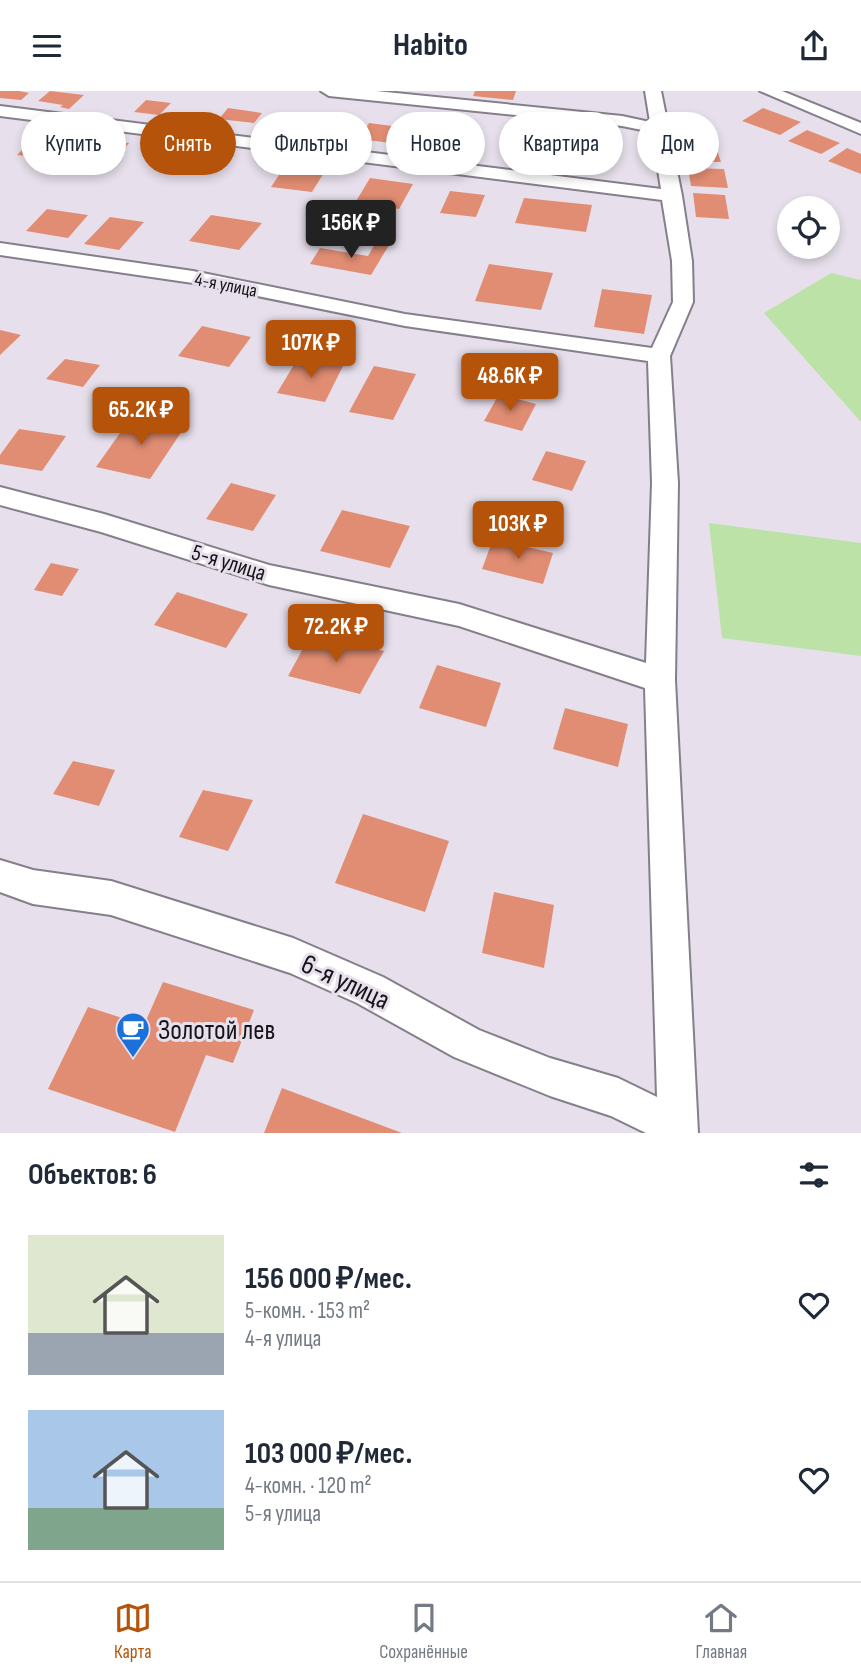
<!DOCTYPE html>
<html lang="ru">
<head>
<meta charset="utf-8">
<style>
  body { margin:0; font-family:"Sofia Sans Condensed",sans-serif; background:#f6f6f7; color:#1f2937; height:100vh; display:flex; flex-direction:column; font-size:26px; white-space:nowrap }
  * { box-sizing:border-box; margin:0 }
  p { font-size:23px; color:#747a83 }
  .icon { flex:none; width:38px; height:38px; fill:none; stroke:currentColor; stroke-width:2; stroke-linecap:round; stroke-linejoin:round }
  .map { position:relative; height:1042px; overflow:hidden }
  .sheet { display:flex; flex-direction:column; background:#fff; flex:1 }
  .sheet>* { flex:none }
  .top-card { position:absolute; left:21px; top:21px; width:819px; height:63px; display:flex; gap:14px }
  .buttons { position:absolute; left:777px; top:105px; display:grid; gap:14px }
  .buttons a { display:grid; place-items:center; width:63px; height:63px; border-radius:50%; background:#fff; box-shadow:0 4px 10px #0003; font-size:35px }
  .price { position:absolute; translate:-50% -60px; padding:0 16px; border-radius:7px; background:#b45309; color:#fff; font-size:23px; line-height:46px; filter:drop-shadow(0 2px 4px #0008) }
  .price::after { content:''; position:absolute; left:50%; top:42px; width:21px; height:16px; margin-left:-10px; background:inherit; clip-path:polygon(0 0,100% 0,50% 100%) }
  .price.active { background:#222; color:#fff }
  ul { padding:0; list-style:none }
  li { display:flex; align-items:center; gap:21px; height:175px; padding:0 28px }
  li span { display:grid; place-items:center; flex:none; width:196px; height:140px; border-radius:0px; color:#555 }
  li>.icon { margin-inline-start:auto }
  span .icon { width:84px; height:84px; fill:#fffc; stroke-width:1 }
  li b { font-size:30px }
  h2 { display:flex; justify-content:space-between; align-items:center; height:84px; padding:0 28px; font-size:30px }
  .pill { padding:0 24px; border-radius:32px; background:#fff; box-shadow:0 4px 10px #0003; font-size:24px; line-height:63px }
  .pill.active { background:#b45309; color:#fff }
  header { display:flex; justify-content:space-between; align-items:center; height:91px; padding:0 28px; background:#fff; font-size:32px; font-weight:700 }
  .tab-bar { display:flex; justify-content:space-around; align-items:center; height:98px; border-top:2px solid #e0e1e3; background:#fff; font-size:19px; color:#747a83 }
  .tab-bar a { display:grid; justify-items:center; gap:4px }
  .tab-bar .active { color:#b45309 }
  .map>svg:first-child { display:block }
</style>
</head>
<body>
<header><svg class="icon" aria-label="menu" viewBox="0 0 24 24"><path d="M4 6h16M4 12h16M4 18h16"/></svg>Habito<svg class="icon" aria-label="share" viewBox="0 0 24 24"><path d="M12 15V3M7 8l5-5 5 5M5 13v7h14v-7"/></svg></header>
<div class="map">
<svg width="861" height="1042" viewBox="0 0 861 1042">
  <rect width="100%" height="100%" fill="#e7e0ec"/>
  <!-- green -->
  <path fill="#bce2a7" d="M 831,182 L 861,189 L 861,331 L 764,222 Z
    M 709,432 L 861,452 L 861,565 L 722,547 Z"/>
  <!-- building -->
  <path fill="#e18d73" d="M 0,0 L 19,0 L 29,2 L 21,9 L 0,7 Z
    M 50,0 L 84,4 L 69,18 L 60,16 L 63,14 L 38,10 Z
    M 475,0 L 516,0 L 513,9 L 473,5 Z
    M 146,9 L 171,12 L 159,24 L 134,21 Z
    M 228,17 L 262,22 L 254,32 L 219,28 Z
    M 763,17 L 801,31 L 780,44 L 742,30 Z
    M 307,27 L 343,32 L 334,44 L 298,39 Z
    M 369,32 L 416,38 L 407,54 L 359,48 Z
    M 44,37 L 72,40 L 46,67 L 17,64 Z
    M 807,39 L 840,52 L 821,63 L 788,50 Z
    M 91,48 L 129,52 L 108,76 L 68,72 Z
    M 679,50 L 714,50 L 721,71 L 685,71 Z
    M 554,52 L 591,57 L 586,72 L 548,67 Z
    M 171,57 L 198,60 L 186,75 L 159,72 Z
    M 847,57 L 861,63 L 861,83 L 828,70 Z
    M 285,75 L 325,80 L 312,101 L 271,96 Z
    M 688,77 L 724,78 L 728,97 L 691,95 Z
    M 370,87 L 413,93 L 399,118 L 355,112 Z
    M 450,100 L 485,104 L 476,126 L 440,122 Z
    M 693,102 L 725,104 L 729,128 L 696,126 Z
    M 524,107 L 592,114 L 586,141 L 515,132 Z
    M 47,118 L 88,124 L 68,147 L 26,140 Z
    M 211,124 L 262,132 L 239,159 L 189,150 Z
    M 110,126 L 144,131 L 119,159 L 84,153 Z
    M 376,151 L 389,154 L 371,184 L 310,173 L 320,157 L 368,165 Z
    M 489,173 L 553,182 L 541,219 L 475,210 Z
    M 602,198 L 652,204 L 644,243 L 594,236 Z
    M 202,235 L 251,246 L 229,276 L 178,265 Z
    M 0,239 L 21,244 L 0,264 Z
    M 298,267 L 343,275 L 325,311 L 277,302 Z
    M 65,268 L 100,274 L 83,296 L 46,288 Z
    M 374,275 L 416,283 L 393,329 L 349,321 Z
    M 499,303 L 536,313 L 522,340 L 484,330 Z
    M 132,325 L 186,334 L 150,388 L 96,376 Z
    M 19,338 L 66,345 L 42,380 L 0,373 L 0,364 Z
    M 546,360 L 586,370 L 572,400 L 532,389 Z
    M 231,392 L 276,404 L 253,440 L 206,428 Z
    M 342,419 L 410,435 L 390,477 L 320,460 Z
    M 493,448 L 553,462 L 543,493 L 482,478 Z
    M 51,472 L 79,478 L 62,505 L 34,499 Z
    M 177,501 L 248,523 L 226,557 L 154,534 Z
    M 311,543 L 384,560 L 360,603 L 288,585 Z
    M 437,574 L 501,592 L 486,636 L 419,617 Z
    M 565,617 L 628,633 L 618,676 L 553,658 Z
    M 73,670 L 115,679 L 99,715 L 53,703 Z
    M 203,699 L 253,709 L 228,760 L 179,746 Z
    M 363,723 L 449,750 L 425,821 L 335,792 Z
    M 494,801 L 554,814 L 544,877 L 482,862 Z
    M 163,891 L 254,919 L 233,972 L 206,964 L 175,1041 L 48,998 L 88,916 L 144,934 Z
    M 282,997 L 402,1042 L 264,1042 Z"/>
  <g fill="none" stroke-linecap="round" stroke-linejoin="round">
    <!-- minor casing -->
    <g stroke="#857f8a" stroke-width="4">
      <path id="minor" d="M 321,0 L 376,0 L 622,25 L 650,31 L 645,0 L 661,0 L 682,105 L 692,170 L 693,211 L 670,265 L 678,392 L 675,589 L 698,1042 L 646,1042 L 611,1025 L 550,1005 L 454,966 L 357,912 L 290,882 L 111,824 L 33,813 L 0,801 L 0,769 L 33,779 L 111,790 L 293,847 L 383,886 L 479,939 L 550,967 L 618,987 L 657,1006 L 645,597 L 459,535 L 269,494 L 101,441 L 0,414 L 0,396 L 104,423 L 269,474 L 459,513 L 646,572 L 652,392 L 648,270 L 405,235 L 193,192 L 0,164 L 0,152 L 193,180 L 405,223 L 652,257 L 673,211 L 672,170 L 662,109 L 0,25 L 0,15 L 661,98 L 652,41 L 622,35 L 329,5 Z
        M 760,0 L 782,0 L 861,32 L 861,43 Z"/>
    </g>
    <!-- minor -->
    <use href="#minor" fill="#fff" fill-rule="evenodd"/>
  </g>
  <!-- icons -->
  <defs>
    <g id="cafe-pin" transform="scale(1.75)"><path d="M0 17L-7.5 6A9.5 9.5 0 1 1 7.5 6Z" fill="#1c70da" stroke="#e7e0ec"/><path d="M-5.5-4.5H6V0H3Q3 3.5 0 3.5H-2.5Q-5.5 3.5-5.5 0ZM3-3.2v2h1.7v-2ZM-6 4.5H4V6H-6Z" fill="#fff"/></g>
  </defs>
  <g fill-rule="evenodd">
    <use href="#cafe-pin" x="133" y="938"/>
  </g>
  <g text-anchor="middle" stroke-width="6" stroke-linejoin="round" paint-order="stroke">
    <!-- far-street labels -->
    <g font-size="19" fill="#161418" stroke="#e7e0ec">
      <text transform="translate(226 193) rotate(11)" y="7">4-я улица</text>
    </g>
    <!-- street labels -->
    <g font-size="23" fill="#161418" stroke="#e7e0ec">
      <text transform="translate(229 471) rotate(17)" y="8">5-я улица</text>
    </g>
    <!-- near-street labels -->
    <g font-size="28" fill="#161418" stroke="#e7e0ec">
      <text transform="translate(346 890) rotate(25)" y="10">6-я улица</text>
    </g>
    <!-- near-poi labels -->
    <g font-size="28" fill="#161418" stroke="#e7e0ec" text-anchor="start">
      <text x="158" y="948">Золотой лев</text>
    </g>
  </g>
</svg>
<div class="buttons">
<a><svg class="icon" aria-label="locate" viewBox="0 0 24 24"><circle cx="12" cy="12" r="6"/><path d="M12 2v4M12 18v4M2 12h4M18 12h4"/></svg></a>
</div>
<b class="price active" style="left:351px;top:169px">156K ₽</b>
<b class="price" style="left:311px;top:289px">107K ₽</b>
<b class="price" style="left:510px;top:322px">48.6K ₽</b>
<b class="price" style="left:141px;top:356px">65.2K ₽</b>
<b class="price" style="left:518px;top:470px">103K ₽</b>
<b class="price" style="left:336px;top:573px">72.2K ₽</b>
<div class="top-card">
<a class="pill">Купить</a>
<a class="pill active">Снять</a>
<a class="pill">Фильтры</a>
<a class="pill">Новое</a>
<a class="pill">Квартира</a>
<a class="pill">Дом</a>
</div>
</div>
<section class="sheet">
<h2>Объектов: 6<svg class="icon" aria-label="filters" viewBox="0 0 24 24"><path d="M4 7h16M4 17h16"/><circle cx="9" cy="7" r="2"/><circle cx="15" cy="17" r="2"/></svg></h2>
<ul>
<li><span style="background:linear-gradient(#dfe7d0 70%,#9aa5b1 0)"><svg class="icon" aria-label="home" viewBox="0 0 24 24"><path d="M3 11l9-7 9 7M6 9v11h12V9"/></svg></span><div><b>156 000 ₽/мес.</b><p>5-комн. · 153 m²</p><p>4-я улица</p></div><svg class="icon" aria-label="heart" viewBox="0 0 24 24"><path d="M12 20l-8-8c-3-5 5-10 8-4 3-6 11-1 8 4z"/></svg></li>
<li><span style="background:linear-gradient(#a9c7e8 70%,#7fa58c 0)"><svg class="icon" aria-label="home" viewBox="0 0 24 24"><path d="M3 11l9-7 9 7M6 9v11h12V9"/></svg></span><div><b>103 000 ₽/мес.</b><p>4-комн. · 120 m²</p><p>5-я улица</p></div><svg class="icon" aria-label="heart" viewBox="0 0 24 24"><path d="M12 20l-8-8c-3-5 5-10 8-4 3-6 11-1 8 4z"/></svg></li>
</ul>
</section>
<nav class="tab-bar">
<a class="active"><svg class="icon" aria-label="map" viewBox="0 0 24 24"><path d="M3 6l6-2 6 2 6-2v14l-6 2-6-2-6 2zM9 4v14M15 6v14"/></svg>Карта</a>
<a><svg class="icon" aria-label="saved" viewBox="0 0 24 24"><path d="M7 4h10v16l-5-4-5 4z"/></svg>Сохранённые</a>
<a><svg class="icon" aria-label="home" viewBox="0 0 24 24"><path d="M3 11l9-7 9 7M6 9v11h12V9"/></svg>Главная</a>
</nav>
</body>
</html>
